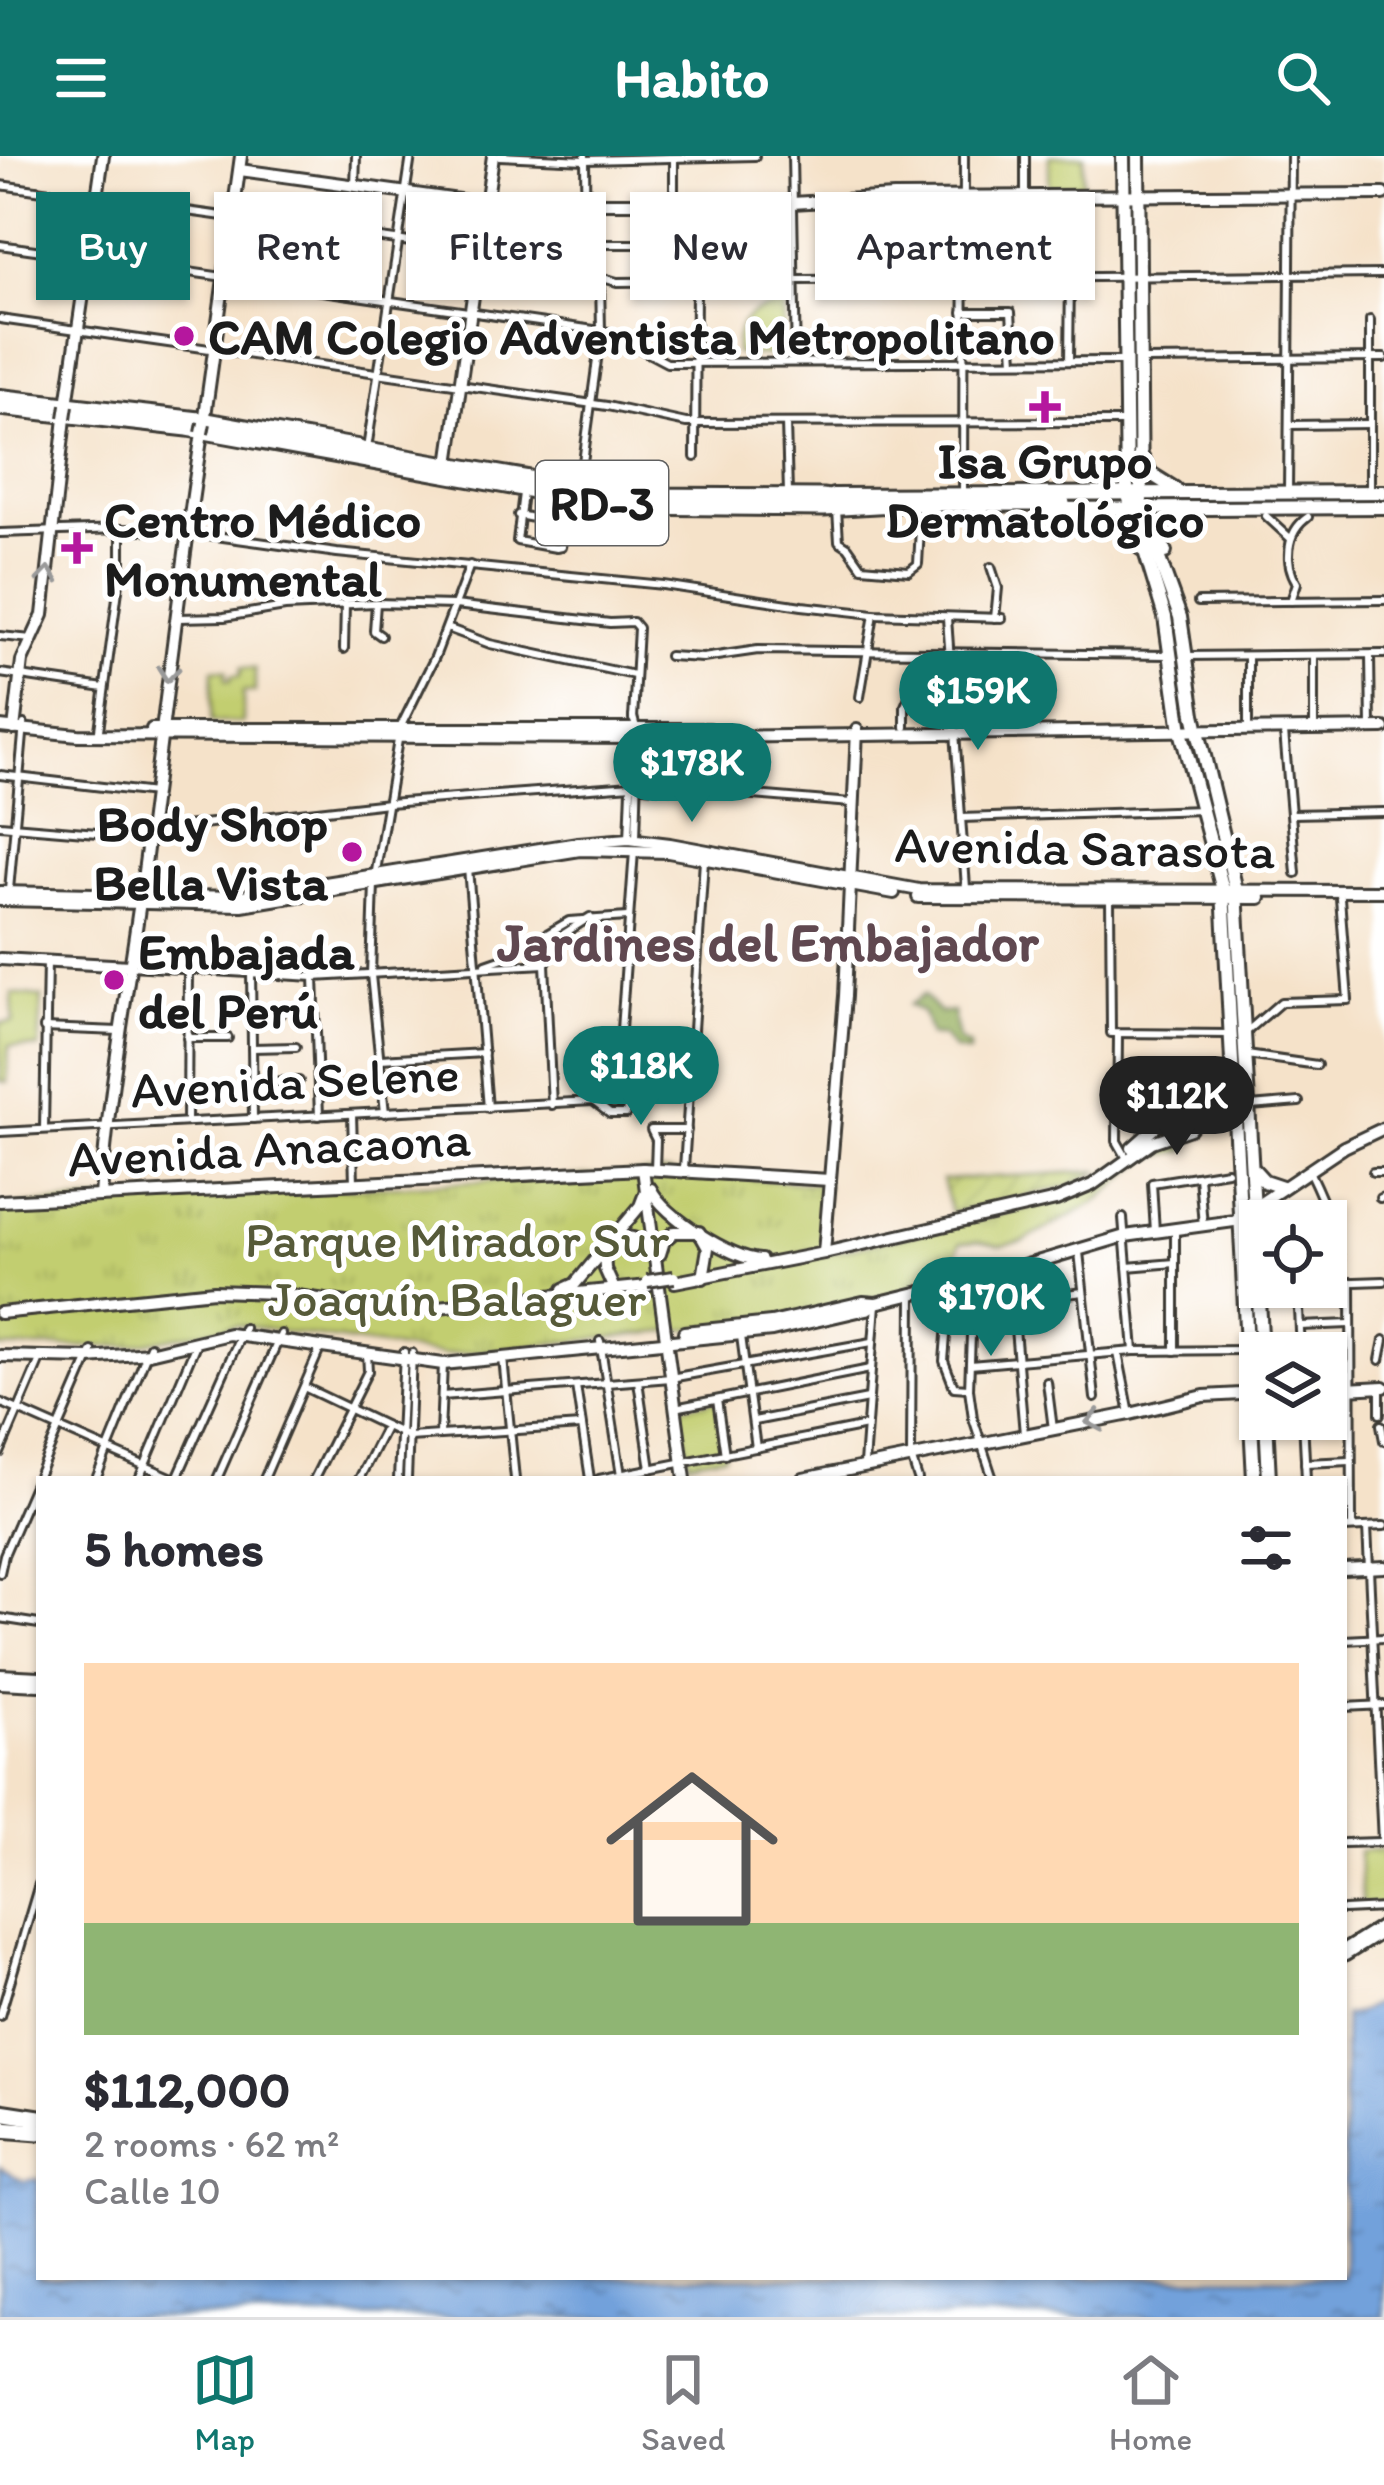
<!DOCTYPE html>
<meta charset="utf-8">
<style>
:root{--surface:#fff;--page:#f7f7f7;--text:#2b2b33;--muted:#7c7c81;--line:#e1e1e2;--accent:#0f766e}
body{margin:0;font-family:Itim,sans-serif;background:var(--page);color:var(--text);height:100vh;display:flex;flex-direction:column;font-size:45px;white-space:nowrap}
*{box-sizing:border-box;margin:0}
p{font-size:39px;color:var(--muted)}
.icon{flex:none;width:66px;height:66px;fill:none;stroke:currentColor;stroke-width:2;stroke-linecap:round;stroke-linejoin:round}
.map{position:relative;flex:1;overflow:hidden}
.drawer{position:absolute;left:36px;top:1320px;width:1311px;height:804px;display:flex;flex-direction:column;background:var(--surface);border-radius:0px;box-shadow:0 3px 9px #0004}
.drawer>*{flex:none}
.top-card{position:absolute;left:36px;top:36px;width:1314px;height:108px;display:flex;gap:24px}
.buttons{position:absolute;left:1239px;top:1044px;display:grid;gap:24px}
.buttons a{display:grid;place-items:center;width:108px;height:108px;border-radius:0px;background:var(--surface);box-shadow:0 3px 9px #0004;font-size:60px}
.price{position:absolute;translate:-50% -102px;padding:0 27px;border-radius:42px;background:var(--accent);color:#fff;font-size:39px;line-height:78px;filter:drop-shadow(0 3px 6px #0008)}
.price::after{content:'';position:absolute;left:50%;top:72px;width:36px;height:27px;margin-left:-18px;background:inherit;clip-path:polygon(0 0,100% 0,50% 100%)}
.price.current{background:#222;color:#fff}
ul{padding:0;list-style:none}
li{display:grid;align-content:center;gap:24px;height:636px;padding:0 48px}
li span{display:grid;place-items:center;height:372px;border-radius:0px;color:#555}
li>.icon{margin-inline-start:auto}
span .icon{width:216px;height:216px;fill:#fffc;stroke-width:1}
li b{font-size:51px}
h2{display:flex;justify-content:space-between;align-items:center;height:144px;padding:0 48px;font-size:51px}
.pill{padding:0 42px;border-radius:0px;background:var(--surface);box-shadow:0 3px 9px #0004;font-size:42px;line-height:108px}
.pill.current{background:var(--accent);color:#fff}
header{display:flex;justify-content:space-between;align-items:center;height:156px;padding:0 48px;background:var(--accent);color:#fff;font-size:54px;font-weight:700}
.tabs{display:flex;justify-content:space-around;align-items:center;height:168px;border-top:3px solid var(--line);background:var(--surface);font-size:33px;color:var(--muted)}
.tabs a{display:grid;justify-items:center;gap:6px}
.tabs .current{color:var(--accent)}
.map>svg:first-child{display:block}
</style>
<header><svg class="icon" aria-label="menu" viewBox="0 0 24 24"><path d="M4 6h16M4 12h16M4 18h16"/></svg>Habito<svg class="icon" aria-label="search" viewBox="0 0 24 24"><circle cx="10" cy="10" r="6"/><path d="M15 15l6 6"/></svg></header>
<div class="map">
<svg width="1384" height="2161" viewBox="0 0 1384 2161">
<defs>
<pattern id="forest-crowns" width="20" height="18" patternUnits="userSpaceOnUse" patternTransform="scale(3)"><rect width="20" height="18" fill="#99b162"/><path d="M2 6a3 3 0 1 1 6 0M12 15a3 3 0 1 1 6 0" fill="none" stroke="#7c8f50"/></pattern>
<pattern id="park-tufts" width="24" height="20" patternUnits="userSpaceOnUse" patternTransform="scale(3)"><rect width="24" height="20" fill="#c2ce6f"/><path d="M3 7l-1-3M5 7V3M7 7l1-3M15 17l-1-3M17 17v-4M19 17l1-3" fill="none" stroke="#a6b060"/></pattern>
<pattern id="garden-furrows" width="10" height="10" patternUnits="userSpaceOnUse" patternTransform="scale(3)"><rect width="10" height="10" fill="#c2ce6f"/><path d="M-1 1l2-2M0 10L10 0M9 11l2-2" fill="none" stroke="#a6b060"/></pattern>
<pattern id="water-ripples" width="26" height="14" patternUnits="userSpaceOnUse" patternTransform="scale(3)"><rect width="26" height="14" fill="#72a1db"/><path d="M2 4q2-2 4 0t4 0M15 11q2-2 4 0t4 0" fill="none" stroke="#5d82b1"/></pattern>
</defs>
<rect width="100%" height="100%" fill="#fff"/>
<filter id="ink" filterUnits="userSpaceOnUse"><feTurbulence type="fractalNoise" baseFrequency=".00833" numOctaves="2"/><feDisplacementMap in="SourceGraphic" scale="24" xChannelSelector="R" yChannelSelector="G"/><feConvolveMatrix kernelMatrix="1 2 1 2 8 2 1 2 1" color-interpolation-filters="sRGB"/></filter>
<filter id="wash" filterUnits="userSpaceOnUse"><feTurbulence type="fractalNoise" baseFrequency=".004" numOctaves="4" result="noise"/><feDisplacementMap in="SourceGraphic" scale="48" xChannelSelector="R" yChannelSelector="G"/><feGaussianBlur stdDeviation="2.7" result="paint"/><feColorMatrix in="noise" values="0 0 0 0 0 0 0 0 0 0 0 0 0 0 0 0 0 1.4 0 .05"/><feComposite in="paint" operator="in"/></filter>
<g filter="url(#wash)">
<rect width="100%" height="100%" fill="#f5e2c9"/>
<g fill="#c2ce6f" stroke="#6f7546" stroke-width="3">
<path d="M1049 0H1084L1083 33 1049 32Z"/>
<path d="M784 149 783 200 736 198C734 163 752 153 784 149Z"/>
<path d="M241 512 255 513V536H243V567L211 566 213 513 226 514V524L230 525 231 520H240Z"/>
<path d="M12 838 42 841 39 892 9 890 7 926 0 925V867L13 866Z"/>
</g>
<path fill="url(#forest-crowns)" stroke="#5a663f" stroke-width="3" d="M923 839 940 857 953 856 958 884 969 890V897L954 894 942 880H930L923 857 909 849Z"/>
<g fill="url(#park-tufts)" stroke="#6f7546" stroke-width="3">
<path d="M1172 984 1188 994 1148 1002 1096 1046 1024 1085 1000 1090 977 1085 960 1087 948 1128 767 1165 444 1199 236 1169 130 1190 0 1192V1050L667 1016 826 1029 822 1099 1060 1045 1144 994Z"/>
<path d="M717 1244 725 1299 689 1306 680 1251Z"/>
<path d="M1384 1694V1749L1362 1750 1359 1696Z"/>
</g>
<path fill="url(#garden-furrows)" stroke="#6f7546" stroke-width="3" d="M1100 1015 1069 1030 951 1057 942 1024Z"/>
<path fill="url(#water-ripples)" stroke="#475e7c" stroke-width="3" d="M1384 1843V2161H0V2011L23 2025 39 2023V2121H1344V1859L1358 1857Z"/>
</g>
<g filter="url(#ink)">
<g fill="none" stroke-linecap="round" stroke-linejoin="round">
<g stroke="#3d3a36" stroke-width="12">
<g id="street">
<path d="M499 0 585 4 755 0"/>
<path d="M585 0 586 116"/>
<path d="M792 0 796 206"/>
<path d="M1025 0V40"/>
<path d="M674 4V126"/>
<path d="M0 29 539 104 617 126 1384 118"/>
<path d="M355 30 356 0"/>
<path d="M1033 40 1034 72"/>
<path d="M894 41V80L902 124"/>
<path d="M913 42 914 70 930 74 932 40"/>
<path d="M586 88H672"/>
<path d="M0 89 608 176 667 207 1123 205"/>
<path d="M709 90 711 126"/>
<path d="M871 124 876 98"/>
<path d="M963 156H1011L1014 205"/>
<path d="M0 163 607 250 686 267 1125 266"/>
<path d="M1370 164V334"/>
<path d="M1143 204 1384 202"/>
<path d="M1069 205 1070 120"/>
<path d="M786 267 788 337"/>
<path d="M1290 269 1370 268"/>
<path d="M367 293 411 0"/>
<path d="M695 301 696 126"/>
<path d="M580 328 601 175 600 123"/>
<path d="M1288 336 1291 0"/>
<path d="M523 337 517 385 556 392 561 391 563 381 554 339"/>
<path d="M963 338 964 0"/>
<path d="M837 354 839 385 848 391 862 411 909 415 918 408 921 354"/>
<path d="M518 359 559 367"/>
<path d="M1266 360 1290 382"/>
<path d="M0 377 121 373 187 376 337 397 663 429 802 450 874 458 1002 462"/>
<path d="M991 411 998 432 995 462"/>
<path d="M1291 445 1297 427C1284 407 1286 376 1308 361"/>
<path d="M1198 446 1384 444"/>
<path d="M376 447 374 475 381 480"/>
<path d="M178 462 224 461 285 451 376 447 455 449 610 467 633 466 638 472 633 563"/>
<path d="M947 462 966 732"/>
<path d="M447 472 490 488 634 519"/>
<path d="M0 480 32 483"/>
<path d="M344 493 345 448"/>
<path d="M1314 499V573"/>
<path d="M1370 499 1371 572"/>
<path d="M669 500 703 502 758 494 1168 499"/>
<path d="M1186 500 1384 498"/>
<path d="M0 517 104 532"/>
<path d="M860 541 874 458"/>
<path d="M633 561 639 582 636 682"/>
<path d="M905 571V550L911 536"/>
<path d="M1248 573V500"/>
<path d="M99 574 121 412V373"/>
<path d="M1284 576 1296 717"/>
<path d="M0 619 154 637"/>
<path d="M1292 658 1384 656"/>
<path d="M961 662 1202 654"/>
<path d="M0 669 146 681"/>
<path d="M149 674 388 647 632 629 851 647"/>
<path d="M629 683 633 583"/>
<path d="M468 712 488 952"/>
<path d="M9 734 24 568"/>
<path d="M1110 743 1111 877 1231 878"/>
<path d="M486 808 509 800 569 765 627 761"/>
<path d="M130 810 314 821 545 808"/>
<path d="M251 817 253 963"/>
<path d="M314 821 319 960"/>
<path d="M252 858H281"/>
<path d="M44 872 119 875"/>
<path d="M1244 878 1281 846 1348 844 1340 742"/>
<path d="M1118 879 1117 985 1125 999"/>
<path d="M187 882H228"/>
<path d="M620 883 692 887"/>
<path d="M252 892 296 891"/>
<path d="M1247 899 1317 909"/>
<path d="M380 903 484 897"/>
<path d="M252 926 299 925"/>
<path d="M593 945 610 958H626L628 943 618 917"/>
<path d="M552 949 545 808 562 779 590 761"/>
<path d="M1250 950 1299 946"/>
<path d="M385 957 371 819 374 727 400 572 435 501 470 409"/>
<path d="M352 958 354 1026"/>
<path d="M187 966 188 814"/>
<path d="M44 973 47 805"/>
<path d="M0 976 593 945 610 931 618 915 634 695"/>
<path d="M655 1013 656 984 651 974H687"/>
<path d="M684 1013 704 704"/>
<path d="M1309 1015C1327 1052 1340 1086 1343 1127"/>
<path d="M1373 1016H1384"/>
<path d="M1199 1020 1203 1070"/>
<path d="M1380 1042 1384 1041"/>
<path d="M1123 1062 1134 1195"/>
<path d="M1175 1075V1195"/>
<path d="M1155 1076 1152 1027 1227 1015"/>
<path d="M1079 1096 1095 1242"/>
<path d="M1127 1111 1175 1107"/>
<path d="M1010 1114 1024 1278"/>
<path d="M973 1124 969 1233 973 1262 993 1323"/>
<path d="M1351 1126 1352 1371"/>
<path d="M1326 1127 1384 1125"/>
<path d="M1298 1131 1301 1197"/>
<path d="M912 1139 911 1301 918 1323"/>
<path d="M1013 1145 1083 1136"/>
<path d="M947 1167 944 1205 954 1231 968 1232"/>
<path d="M1300 1170 1350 1168"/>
<path d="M741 1180 756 1292"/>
<path d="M600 1185 621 1319"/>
<path d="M1118 1197 1130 1258"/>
<path d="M503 1202 515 1323"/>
<path d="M1380 1204 1384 1184"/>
<path d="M970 1209 1134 1195 1247 1194"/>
<path d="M676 1221 872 1186"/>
<path d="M638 1225 651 1313"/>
<path d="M1047 1226 1053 1273"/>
<path d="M576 1230 590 1323"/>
<path d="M304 1231 409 1281 581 1270"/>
<path d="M442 1240 671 1222"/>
<path d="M717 1244 725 1299"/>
<path d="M0 1246 175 1323"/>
<path d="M675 1252 870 1213"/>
<path d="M1380 1258V1231"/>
<path d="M1303 1263 1306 1323"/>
<path d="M754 1265 868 1243"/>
<path d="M1381 1269 1384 1285"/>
<path d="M1304 1273 1351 1271"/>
<path d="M440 1278 443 1208"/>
<path d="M0 1297 41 1201"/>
<path d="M1305 1307 1350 1305"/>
<path d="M864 1308 876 1148"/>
<path d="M177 1322 244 1172"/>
<path d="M96 1323 150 1190"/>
<path d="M139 1323 196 1188"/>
<path d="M217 1323 281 1178"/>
<path d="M264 1323 320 1193"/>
<path d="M314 1323 368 1215 367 1196"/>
<path d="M359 1323 386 1270"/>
<path d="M398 1323 404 1196"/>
<path d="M407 1323 412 1197"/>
<path d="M599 1323 866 1270"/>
<path d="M1367 1371 1382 1686"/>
<path d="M1344 1372 1384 1370"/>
<path d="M0 1417 4 1399 92 1195"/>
<path d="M0 1462 39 1468"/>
<path d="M1344 1484 1384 1482"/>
<path d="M1344 1551 1384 1549"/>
<path d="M1344 1687 1380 1686"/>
<path d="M1344 1754 1384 1752"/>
<path d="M0 1860 39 1728"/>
</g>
</g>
<g stroke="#3d3a36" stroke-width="16">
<g id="secondary">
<path d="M240 14 517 52 567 47H792L894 41 1384 38"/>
<path d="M67 249 103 0"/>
<path d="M204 267 241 0"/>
<path d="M449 308 493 0"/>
<path d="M0 571 78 579 639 582 1384 572"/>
<path d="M14 573 22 505 43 459 65 262"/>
<path d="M152 573H709"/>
<path d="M0 736 236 741 578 687 629 683 670 688 919 734 1384 735"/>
<path d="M918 741 1260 742"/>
<path d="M0 744 242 749 580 694 668 696 894 737"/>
<path d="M0 803 130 810"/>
<path d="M1132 992 1184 946 1234 931"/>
<path d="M643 1013 685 1323"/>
<path d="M651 1033C662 1059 733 1104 761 1104"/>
<path d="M101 1040C108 936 128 834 142 731 162 580 179 428 202 277"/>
<path d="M0 1045 643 1013 830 1024"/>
<path d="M613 1086C629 1076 643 1083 652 1098"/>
<path d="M604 1094 605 1113 614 1133"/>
<path d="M824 1097 845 840 857 574"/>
<path d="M660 1098 664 1085 674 1076H699L708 1092 703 1122"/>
<path d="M675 1126 824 1097 1056 1044 1092 1029 1152 986 1190 973 1214 944 1235 941"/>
<path d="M564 1133 575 1128 640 1050 645 1037"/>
<path d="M0 1157 214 1135 276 1137 375 1151 428 1152 648 1130"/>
<path d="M684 1176 771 1167 863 1146 876 1147"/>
<path d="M0 1200 89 1202 149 1197 229 1178 443 1208 772 1175 867 1153 876 1147 1010 1114 1125 1080 1234 1065 1344 991 1384 972"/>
<path d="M1326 1234 1384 1231"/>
<path d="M803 1323 1130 1258 1204 1240 1260 1237"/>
<path d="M1344 1413 1384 1411"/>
<path d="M0 1519 39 1521"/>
<path d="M0 1527 39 1529"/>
</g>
</g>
<g stroke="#3d3a36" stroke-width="18">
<g id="primary">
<path d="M1123 0 1127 336 1165 461 1181 575 1223 734 1254 1323"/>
<path d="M1138 0 1141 353 1180 461 1194 558 1236 734 1262 1197"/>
<path d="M0 240 204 263 357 290 363 294"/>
<path d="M1140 298 1151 318 1175 333"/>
<path d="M833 339 1384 336"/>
<path d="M1049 353 1384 351"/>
<path d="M1089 357 1116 368 1140 392"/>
<path d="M1165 396 1160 383 1161 369 1180 356"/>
<path d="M1254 1014 1264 1025 1282 1031"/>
<path d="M1266 1263 1269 1323"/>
</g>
</g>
<g stroke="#3d3a36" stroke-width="21">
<g id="highway">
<path d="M0 251 188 272 623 350 824 352 911 347H1062"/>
<path d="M361 294 629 340 822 341 843 344"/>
<path d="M1344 1797 1384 1772"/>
<path d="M0 1956 39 1962"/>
<path d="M0 1973 39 1976"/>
</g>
</g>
<use href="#street" stroke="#fff" stroke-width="6"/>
<use href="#secondary" stroke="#fff" stroke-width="10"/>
<use href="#primary" stroke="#fff" stroke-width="12"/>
<use href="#highway" stroke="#fff" stroke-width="15"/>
<g stroke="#3d3a36" stroke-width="16" stroke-linecap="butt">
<g id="secondary-bridge">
<path d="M65 262 67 249"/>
<path d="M202 277 204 267"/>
<path d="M647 1125 674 1121"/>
</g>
</g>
<use href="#secondary-bridge" stroke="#fff" stroke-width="10"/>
</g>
<defs><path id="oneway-chevron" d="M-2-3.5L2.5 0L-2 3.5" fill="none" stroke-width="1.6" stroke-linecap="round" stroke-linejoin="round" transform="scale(3)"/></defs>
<g stroke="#999">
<use href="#oneway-chevron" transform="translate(48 419) rotate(-84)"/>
<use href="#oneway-chevron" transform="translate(168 518) rotate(96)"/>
<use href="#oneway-chevron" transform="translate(1094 1265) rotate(169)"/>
</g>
</g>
<g fill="#b5179e" stroke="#fff" stroke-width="4.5">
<circle cx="184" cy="180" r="12"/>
<path d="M1039 233h12v12h12v12h-12v12h-12v-12h-12v-12h12z"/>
<path d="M71 374h12v12h12v12h-12v12h-12v-12h-12v-12h12z"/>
<circle cx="352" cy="696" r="12"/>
<circle cx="114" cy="824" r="12"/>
</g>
<g text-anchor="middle" stroke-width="10" stroke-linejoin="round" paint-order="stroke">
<rect fill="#fff" stroke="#606060" stroke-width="3" x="536" y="305" width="132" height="84" rx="9"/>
<g font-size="48" font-weight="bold" fill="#1c1c1c">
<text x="602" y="364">RD-3</text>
</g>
<g font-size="51" font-weight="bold" fill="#1c1c1c" stroke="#fff" text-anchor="start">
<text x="208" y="198">CAM Colegio Adventista Metropolitano</text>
<text x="1045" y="322" text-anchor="middle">Isa Grupo<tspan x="1045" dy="59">Dermatológico</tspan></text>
<text x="104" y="381">Centro Médico<tspan x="104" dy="59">Monumental</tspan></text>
<text x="328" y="685" text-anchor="end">Body Shop<tspan x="328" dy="59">Bella Vista</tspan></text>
<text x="138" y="813">Embajada<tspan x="138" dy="59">del Perú</tspan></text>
</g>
<g font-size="51" fill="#1c1c1c" stroke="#fff">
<text transform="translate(1085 691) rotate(1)" y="18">Avenida Sarasota</text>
<text transform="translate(295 925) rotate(-3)" y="18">Avenida Selene</text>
<text transform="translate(269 992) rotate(-3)" y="18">Avenida Anacaona</text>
</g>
<g font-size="51" fill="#565a39" stroke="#fff">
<text x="457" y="1101">Parque Mirador Sur<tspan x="457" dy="59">Joaquín Balaguer</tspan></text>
</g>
<g font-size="54" font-weight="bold" fill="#604850" stroke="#fff">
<text x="768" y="805">Jardines del Embajador</text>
</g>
</g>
</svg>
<div class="buttons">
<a><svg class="icon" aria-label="locate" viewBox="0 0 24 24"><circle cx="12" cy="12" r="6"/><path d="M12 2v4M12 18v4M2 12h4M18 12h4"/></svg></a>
<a><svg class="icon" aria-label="layers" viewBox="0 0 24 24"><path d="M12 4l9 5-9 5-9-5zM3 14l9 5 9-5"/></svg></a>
</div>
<b class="price" style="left:978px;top:597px">$159K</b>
<b class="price" style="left:692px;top:669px">$178K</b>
<b class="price" style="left:641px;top:972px">$118K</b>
<b class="price current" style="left:1177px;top:1002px">$112K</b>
<b class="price" style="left:991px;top:1203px">$170K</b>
<div class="top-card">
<a class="pill current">Buy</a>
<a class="pill">Rent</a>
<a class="pill">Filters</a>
<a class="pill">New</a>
<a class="pill">Apartment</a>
</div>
<section class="drawer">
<h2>5 homes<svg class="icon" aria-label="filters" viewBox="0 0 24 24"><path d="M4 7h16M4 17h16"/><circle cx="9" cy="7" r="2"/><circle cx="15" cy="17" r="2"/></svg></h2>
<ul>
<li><span style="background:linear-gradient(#ffd9b3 70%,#8fb573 0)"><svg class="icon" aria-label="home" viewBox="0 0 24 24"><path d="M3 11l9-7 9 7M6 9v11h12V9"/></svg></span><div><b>$112,000</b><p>2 rooms · 62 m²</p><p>Calle 10</p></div></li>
</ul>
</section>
</div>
<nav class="tabs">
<a class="current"><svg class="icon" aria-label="map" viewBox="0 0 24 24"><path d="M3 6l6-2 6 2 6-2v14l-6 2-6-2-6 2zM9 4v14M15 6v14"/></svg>Map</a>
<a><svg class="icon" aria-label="saved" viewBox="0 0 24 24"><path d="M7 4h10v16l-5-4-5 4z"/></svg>Saved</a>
<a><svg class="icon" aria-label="home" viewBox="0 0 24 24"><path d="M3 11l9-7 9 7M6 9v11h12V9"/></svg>Home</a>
</nav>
